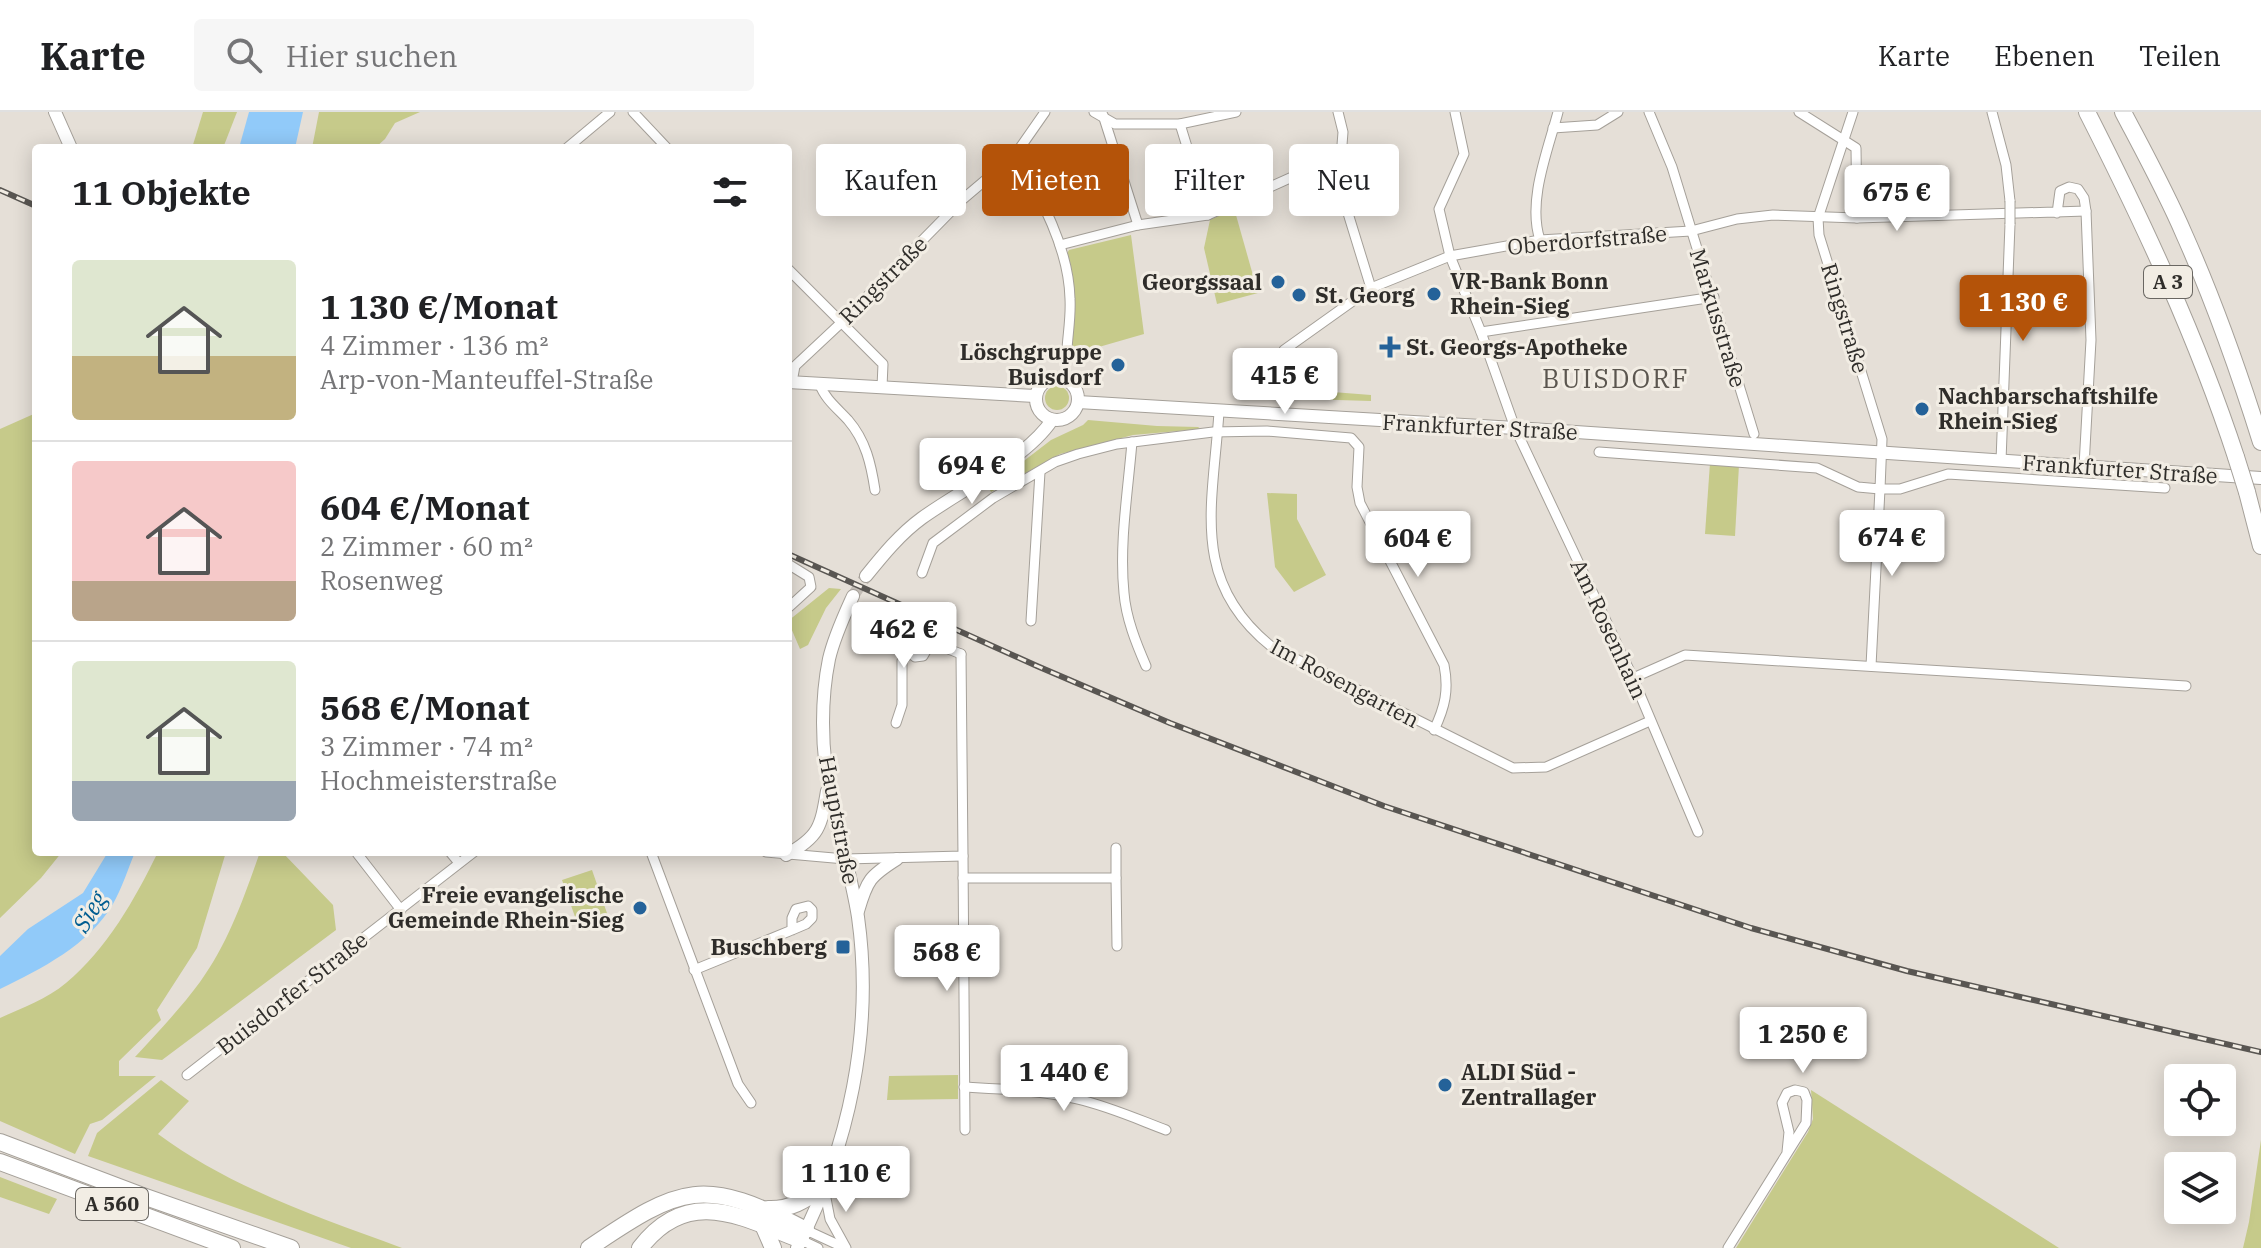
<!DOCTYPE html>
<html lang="de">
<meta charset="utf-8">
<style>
:root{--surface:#fff;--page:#f6f6f6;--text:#202124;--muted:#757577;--line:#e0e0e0;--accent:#b45309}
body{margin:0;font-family:"IBM Plex Serif",serif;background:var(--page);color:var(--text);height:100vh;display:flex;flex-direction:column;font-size:30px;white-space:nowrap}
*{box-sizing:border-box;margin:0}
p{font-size:26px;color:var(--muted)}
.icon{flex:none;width:44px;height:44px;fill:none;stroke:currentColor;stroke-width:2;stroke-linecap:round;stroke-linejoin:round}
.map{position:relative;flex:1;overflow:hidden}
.drawer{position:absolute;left:32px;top:32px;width:760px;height:712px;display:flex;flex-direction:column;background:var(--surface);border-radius:8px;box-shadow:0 4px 20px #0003}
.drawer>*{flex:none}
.guide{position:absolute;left:816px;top:32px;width:760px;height:72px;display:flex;gap:16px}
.buttons{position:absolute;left:2164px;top:952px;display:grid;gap:16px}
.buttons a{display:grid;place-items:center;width:72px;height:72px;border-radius:8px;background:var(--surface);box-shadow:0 4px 20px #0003;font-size:40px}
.price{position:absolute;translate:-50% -68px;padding:0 18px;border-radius:8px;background:#fff;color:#222;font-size:26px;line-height:52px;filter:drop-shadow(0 2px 4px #0008)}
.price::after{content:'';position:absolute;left:50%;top:48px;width:24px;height:18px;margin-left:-12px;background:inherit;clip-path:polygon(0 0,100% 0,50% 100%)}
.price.selected{background:var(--accent);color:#fff}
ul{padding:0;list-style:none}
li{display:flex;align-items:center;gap:24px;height:200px;padding:0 40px}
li+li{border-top:2px solid var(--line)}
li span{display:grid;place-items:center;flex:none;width:224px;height:160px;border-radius:8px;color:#555}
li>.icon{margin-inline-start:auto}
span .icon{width:96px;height:96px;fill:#fffc;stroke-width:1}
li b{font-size:34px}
h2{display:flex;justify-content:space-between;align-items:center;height:96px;padding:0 40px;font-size:34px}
.chip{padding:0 28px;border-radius:8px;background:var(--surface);box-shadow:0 4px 20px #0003;font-size:28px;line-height:72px}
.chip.selected{background:var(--accent);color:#fff}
header{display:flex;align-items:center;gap:48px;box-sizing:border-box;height:112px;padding:0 40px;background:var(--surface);border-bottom:2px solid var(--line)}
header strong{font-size:38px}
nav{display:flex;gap:44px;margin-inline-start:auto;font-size:28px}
.search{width:560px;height:72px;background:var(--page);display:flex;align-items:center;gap:20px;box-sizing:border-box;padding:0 28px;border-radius:8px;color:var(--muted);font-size:30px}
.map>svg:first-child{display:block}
</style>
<header>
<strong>Karte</strong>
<div class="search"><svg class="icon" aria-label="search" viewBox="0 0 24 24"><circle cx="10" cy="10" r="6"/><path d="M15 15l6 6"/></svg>Hier suchen</div>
<nav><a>Karte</a><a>Ebenen</a><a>Teilen</a></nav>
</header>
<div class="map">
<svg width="2261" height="1136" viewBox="0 0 2261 1136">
<rect width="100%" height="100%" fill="#e5dfd7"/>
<g fill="#c6ca8a">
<path d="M203 0H237L223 36H192Z"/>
<path d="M319 0H420L395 11 385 27 375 36H312Z"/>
<path d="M1234 96 1258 181 1217 192 1204 136 1210 108Z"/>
<path d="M1131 123 1144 222 1071 243 1074 184 1066 143 1069 138Z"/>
<circle cx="1057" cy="286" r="12"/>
<path d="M1307 278 1371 283V289L1266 286 1265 281Z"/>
<path d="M36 301V740H62L41 766 0 806V317Z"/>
<path d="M1088 308 1157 314 1198 315 1201 317 1133 323 1060 342 991 380 989 376 1051 328 1083 313Z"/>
<path d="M1710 351 1739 353 1735 424 1705 422Z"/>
<path d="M1267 381 1297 382V407L1326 463 1294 480 1275 455Z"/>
<path d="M829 476 841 477 826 496 808 533 800 537 788 509Z"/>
<path d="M158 740H226L197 836 157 898 161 908 119 949V964H156L102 1008 90 1012 75 1042 0 1009V906C22 896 47 887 66 871 107 837 135 787 158 740Z"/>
<path d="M260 740H282L333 793 336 818 162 948 135 945C157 921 181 896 200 870 229 830 244 785 260 740Z"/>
<path d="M592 758 608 804 579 816 562 768Z"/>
<path d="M958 963V987L887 988 889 964Z"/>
<path d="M161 968 189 989 158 1022C231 1076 318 1105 402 1136H351L88 1044 97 1021Z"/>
<path d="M1811 978 2059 1136H1736L1808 1020 1813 1007Z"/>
<path d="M2261 1028V1136H2243L2249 1110Z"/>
<path d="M0 1065 57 1087 49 1102 0 1085Z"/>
</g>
<g fill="#91caf9">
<path d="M249 0H303L295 36H239Z"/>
<path d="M108 740H135C128 757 122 776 113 792 89 833 41 857 0 877V844L28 817 83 781Z"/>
</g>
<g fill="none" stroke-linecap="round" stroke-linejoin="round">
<path stroke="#c1bbb4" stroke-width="12" stroke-dasharray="12 6" stroke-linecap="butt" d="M853 484 866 464"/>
<g stroke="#a5a099" stroke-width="11">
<g id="street">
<path d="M633 0 667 36"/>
<path d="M1094 0 1115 12H1180L1236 0"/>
<path d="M1338 0 1343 20 1339 72 1371 176"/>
<path d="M1455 0 1464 42 1439 97 1450 144 1481 220 1515 316 1633 566 1698 720"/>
<path d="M1649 0 1672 55 1754 322"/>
<path d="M1799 0 1856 36 1857 106"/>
<path d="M1992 0 2006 53 2010 89"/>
<path d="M1103 3 1138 113"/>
<path d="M1180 12 1208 103"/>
<path d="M1553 16 1597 13 1618 0"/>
<path d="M567 36 610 0"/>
<path d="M1015 43C1041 85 1069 137 1070 187 1071 204 1068 221 1067 237"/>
<path d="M1540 128C1527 89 1548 38 1558 0"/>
<path d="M1060 133 1138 113 1208 103 1341 43"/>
<path d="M788 157 883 252 882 275"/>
<path d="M1481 220 1714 185"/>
<path d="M1284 238 1371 176 1450 144 1540 128 1691 119 1737 107 1773 103 1857 106 2086 99 2084 86 2078 77 2069 75 2060 79 2057 101"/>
<path d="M792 270 795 254 842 210 963 87 1015 43 1045 0"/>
<path d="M820 273C825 287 838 297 848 308 866 329 871 352 875 378"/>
<path d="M1219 300C1213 393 1189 469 1272 535L1513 656 1546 655 1650 609"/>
<path d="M1132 330C1128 379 1119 432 1124 481 1126 506 1136 531 1146 554"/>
<path d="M1599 340 1817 356 1858 375 1880 377 1882 327 1819 123 1818 106 1853 0"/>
<path d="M2001 349 2010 112"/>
<path d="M2084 354 2091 228 2086 99"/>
<path d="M788 452 809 465 811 475 788 496"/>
<path d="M922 461 933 431 993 386 1055 350 1078 342 1117 332 1213 320 1267 319 1351 326 1359 335 1357 375 1360 391 1444 553C1449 578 1445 595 1434 618"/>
<path d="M1031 509 1040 360"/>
<path d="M927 530V537L923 544 915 545 909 540V530L918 525 961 542"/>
<path d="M1871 554 1880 377H1900L1948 362 2165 376"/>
<path d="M1633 566 1685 543 2186 574"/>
<path d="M896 611 902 593V549L909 540"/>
<path d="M1116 736V766"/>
<path d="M356 740 401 798"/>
<path d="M450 740 459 751"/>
<path d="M651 740 738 972 751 991"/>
<path d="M766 740 845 747 963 744 961 542"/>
<path d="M963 744 965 1018"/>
<path d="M963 766H1116L1117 834"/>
<path d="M694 858 792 818 806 812 812 806V798L808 794 796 797 792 806V818"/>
<path d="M187 963 474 740"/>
<path d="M964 975C1002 977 1040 978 1077 987 1108 994 1137 1007 1166 1018"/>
<path d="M824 1076 830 1107 846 1136"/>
<path d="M806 1118 845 1136"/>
<path d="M801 1128 818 1136"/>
<path d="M1728 1136 1806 1011 1807 988 1804 980 1795 978 1787 981 1782 991 1789 1020 1787 1040"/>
</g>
</g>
<g stroke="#a5a099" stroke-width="14">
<g id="secondary">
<path d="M55 0 71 36"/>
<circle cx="1057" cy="287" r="21"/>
<path d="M788 270 1035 284"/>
<path d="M1078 290 1515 316 2261 366"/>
<path d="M866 464C883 443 900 422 922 406 961 378 1027 346 1052 308"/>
<path d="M786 743C819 725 821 715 827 679"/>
<path d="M858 799C867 768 870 764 897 747"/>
<path d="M797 1136C849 1035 874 919 858 805 851 761 837 718 829 674 821 635 821 586 829 547 834 525 844 504 853 484"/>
</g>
</g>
<g stroke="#a5a099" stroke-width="18">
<g id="highway">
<path d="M2087 0C2144 112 2197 226 2236 345"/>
<path d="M2123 0C2144 40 2166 80 2184 122 2214 189 2239 260 2261 330"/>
<path d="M2247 380 2261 434"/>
<path d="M0 1030 140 1083 291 1136"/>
<path d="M0 1050 232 1136"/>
<path d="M768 1097C791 1098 805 1088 824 1075"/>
<path d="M763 1113 773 1136"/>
<path d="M589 1136C682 1073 703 1064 806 1118"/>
<path d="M640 1136C688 1073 741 1105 801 1128"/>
</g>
</g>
<use href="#street" stroke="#fff" stroke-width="9"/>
<use href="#secondary" stroke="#fff" stroke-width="12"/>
<use href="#highway" stroke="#fff" stroke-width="16"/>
<g stroke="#595652" stroke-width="6">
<g id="rail">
<path d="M0 78 36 94"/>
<path d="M788 442 1037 554 1170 611 1384 694 1751 816 1907 859 2261 940"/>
</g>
</g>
<use href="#rail" stroke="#f2ede4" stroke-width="3" stroke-dasharray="9" stroke-linecap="butt"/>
<g stroke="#a5a099" stroke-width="11" stroke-linecap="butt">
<path id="street-bridge" d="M2010 112V89"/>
</g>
<g stroke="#a5a099" stroke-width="18" stroke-linecap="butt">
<path id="highway-bridge" d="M2236 345 2247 380"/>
</g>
<use href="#street-bridge" stroke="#fff" stroke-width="9"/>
<use href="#highway-bridge" stroke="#fff" stroke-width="16"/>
</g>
<g fill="#246299" stroke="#f2ede4" stroke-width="3">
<circle cx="1278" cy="170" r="8"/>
<circle cx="1434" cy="182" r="8"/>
<circle cx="1299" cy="183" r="8"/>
<path d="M1386 223h8v8h8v8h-8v8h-8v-8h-8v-8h8z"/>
<circle cx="1118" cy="253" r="8"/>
<circle cx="1922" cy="297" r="8"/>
<circle cx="640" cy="796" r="8"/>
<rect x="835" y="827" width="16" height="16" rx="4"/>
<circle cx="1445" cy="973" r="8"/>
</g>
<g text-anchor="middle" stroke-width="6" stroke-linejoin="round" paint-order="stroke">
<g fill="#f2ede4" stroke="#6a6762" stroke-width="2">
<rect x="2144" y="154" width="48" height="32" rx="6"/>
<rect x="76" y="1076" width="72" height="32" rx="6"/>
</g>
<g font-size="20" font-weight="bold" fill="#2f2d2a">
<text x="2168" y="177">A 3</text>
<text x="112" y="1099">A 560</text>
</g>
<g font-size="22" fill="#2f2d2a" stroke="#f2ede4">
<text transform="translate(1587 128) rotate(-5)" y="8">Oberdorfstraße</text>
<text transform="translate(883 168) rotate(-45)" y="8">Ringstraße</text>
<text transform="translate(1718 206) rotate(73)" y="8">Markusstraße</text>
<text transform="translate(1845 206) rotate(73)" y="8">Ringstraße</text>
<text transform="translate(1480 315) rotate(3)" y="8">Frankfurter Straße</text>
<text transform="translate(2120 357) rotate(4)" y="8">Frankfurter Straße</text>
<text transform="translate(1609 517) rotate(65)" y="8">Am Rosenhain</text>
<text transform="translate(1345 571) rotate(28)" y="8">Im Rosengarten</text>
<text transform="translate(839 708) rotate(79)" y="8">Hauptstraße</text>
<text transform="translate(292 881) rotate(-38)" y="8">Buisdorfer Straße</text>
</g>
<g font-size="22" font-weight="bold" fill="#2f2d2a" stroke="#f2ede4" text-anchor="start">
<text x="1450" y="177">VR-Bank Bonn<tspan x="1450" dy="25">Rhein-Sieg</tspan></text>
<text x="1262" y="178" text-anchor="end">Georgssaal</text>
<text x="1315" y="191">St. Georg</text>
<text x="1406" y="243">St. Georgs-Apotheke</text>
<text x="1102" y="248" text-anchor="end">Löschgruppe<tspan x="1102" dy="25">Buisdorf</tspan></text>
<text x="1938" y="292">Nachbarschaftshilfe<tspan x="1938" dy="25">Rhein-Sieg</tspan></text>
<text x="624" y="791" text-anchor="end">Freie evangelische<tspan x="624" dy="25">Gemeinde Rhein-Sieg</tspan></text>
<text x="827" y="843" text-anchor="end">Buschberg</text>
<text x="1461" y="968">ALDI Süd -<tspan x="1461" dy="25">Zentrallager</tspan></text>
</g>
<g font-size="24" font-style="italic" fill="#005d91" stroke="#f2ede4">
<text transform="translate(90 800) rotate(-59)" y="8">Sieg</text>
</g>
<g font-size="26" letter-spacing="2" fill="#5b564f" stroke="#f2ede4">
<text x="1616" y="276">BUISDORF</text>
</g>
</g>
</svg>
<div class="buttons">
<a><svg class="icon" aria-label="locate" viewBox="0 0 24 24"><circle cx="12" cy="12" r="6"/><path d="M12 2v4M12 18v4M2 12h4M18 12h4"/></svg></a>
<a><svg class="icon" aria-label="layers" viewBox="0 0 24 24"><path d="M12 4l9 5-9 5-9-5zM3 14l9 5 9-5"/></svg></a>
</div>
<b class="price" style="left:1897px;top:121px">675 €</b>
<b class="price selected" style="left:2023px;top:231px">1 130 €</b>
<b class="price" style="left:1285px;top:304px">415 €</b>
<b class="price" style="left:972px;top:394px">694 €</b>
<b class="price" style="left:1892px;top:466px">674 €</b>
<b class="price" style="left:1418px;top:467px">604 €</b>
<b class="price" style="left:904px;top:558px">462 €</b>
<b class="price" style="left:947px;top:881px">568 €</b>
<b class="price" style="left:1803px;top:963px">1 250 €</b>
<b class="price" style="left:1064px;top:1001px">1 440 €</b>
<b class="price" style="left:846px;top:1102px">1 110 €</b>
<div class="guide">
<a class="chip">Kaufen</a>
<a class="chip selected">Mieten</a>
<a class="chip">Filter</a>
<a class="chip">Neu</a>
</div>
<section class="drawer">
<h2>11 Objekte<svg class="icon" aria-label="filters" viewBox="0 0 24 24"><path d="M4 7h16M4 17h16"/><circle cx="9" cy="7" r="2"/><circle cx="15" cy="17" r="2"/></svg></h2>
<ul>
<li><span style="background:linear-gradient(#dfe7d0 60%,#c2b280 0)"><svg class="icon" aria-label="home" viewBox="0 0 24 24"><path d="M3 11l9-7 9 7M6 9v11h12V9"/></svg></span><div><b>1 130 €/Monat</b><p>4 Zimmer · 136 m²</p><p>Arp-von-Manteuffel-Straße</p></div></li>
<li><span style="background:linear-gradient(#f6c9c9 75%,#b9a48a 0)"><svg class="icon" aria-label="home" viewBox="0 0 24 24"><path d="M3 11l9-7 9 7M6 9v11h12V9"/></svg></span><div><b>604 €/Monat</b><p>2 Zimmer · 60 m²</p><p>Rosenweg</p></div></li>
<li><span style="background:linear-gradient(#dfe7d0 75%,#9aa5b1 0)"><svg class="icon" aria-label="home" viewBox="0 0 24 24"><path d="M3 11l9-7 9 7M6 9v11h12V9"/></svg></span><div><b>568 €/Monat</b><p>3 Zimmer · 74 m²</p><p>Hochmeisterstraße</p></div></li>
</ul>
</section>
</div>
